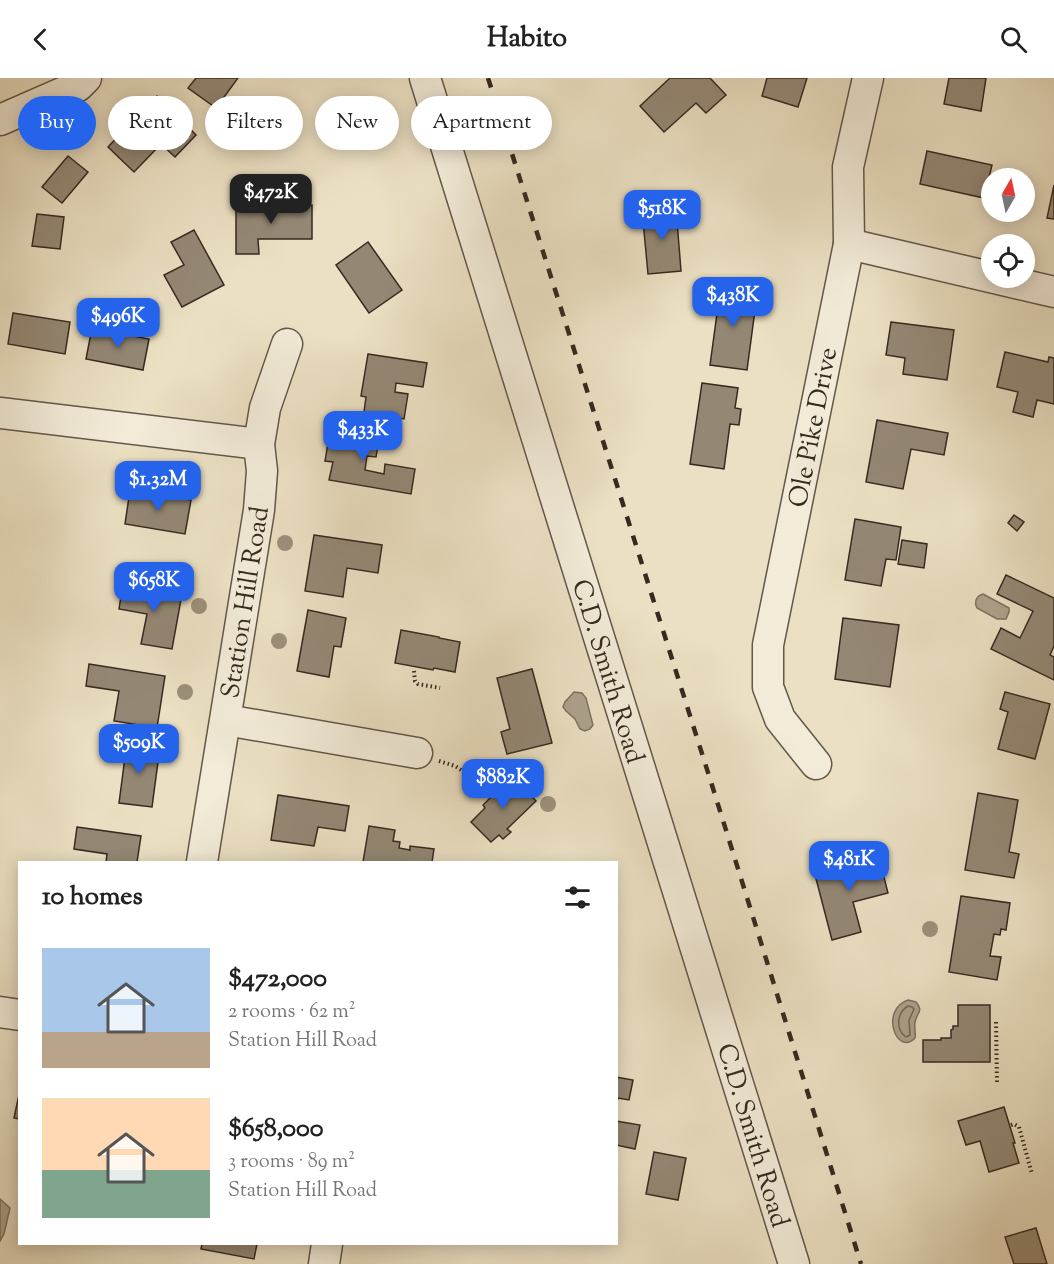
<!DOCTYPE html>
<meta charset="utf-8">
<style>
:root{--surface:#fff;--page:#f6f6f6;--text:#222;--muted:#767676;--accent:#2563eb}
body{margin:0;font-family:"Sorts Mill Goudy",serif;background:var(--page);color:var(--text);height:100vh;display:flex;flex-direction:column;font-size:22px;white-space:nowrap}
*{box-sizing:border-box;margin:0}
p{font-size:20px;color:var(--muted)}
.icon{flex:none;width:33px;height:33px;fill:none;stroke:currentColor;stroke-width:2;stroke-linecap:round;stroke-linejoin:round}
.map{position:relative;flex:1;overflow:hidden}
.drawer{position:absolute;left:18px;top:783px;width:600px;height:384px;display:flex;flex-direction:column;background:var(--surface);border-radius:0px;box-shadow:0 3px 15px #0003}
.drawer>*{flex:none}
.guide{position:absolute;left:18px;top:18px;width:600px;height:54px;display:flex;gap:12px}
.needle{width:39px;rotate:9deg}
.controls{position:absolute;left:981px;top:90px;display:grid;gap:12px}
.controls a{display:grid;place-items:center;width:54px;height:54px;border-radius:50%;background:var(--surface);box-shadow:0 3px 15px #0003;font-size:30px}
.price{position:absolute;translate:-50% -51px;padding:0 14px;border-radius:12px;background:var(--accent);color:#fff;font-size:20px;line-height:39px;filter:drop-shadow(0 2px 3px #0008)}
.price::after{content:'';position:absolute;left:50%;top:36px;width:18px;height:14px;margin-left:-9px;background:inherit;clip-path:polygon(0 0,100% 0,50% 100%)}
.price.current{background:#222;color:#fff}
ul{padding:0;list-style:none}
li{display:flex;align-items:center;gap:18px;height:150px;padding:0 24px}
li span{display:grid;place-items:center;flex:none;width:168px;height:120px;border-radius:0px;color:#555}
li>.icon{margin-inline-start:auto}
span .icon{width:72px;height:72px;fill:#fffc;stroke-width:1}
li b{font-size:26px}
h2{display:flex;justify-content:space-between;align-items:center;height:72px;padding:0 24px;font-size:26px}
.tag{padding:0 21px;border-radius:27px;background:var(--surface);box-shadow:0 3px 15px #0003;font-size:21px;line-height:54px}
.tag.current{background:var(--accent);color:#fff}
header{display:flex;justify-content:space-between;align-items:center;height:78px;padding:0 24px;background:var(--surface);font-size:27px;font-weight:700}
.map>svg:first-child{display:block}
</style>
<header><svg class="icon" aria-label="back" viewBox="0 0 24 24"><path d="M15 5l-7 7 7 7"/></svg>Habito<svg class="icon" aria-label="search" viewBox="0 0 24 24"><circle cx="10" cy="10" r="6"/><path d="M15 15l6 6"/></svg></header>
<div class="map">
<svg width="1054" height="1186" viewBox="0 0 1054 1186">
<rect width="100%" height="100%" fill="#ebe0c3"/>
<filter id="stains"><feTurbulence type="fractalNoise" baseFrequency=".00333" numOctaves="4"/><feColorMatrix values="0 0 0 0 .2 0 0 0 0 .09 0 0 0 0 .02 0 0 0 .5 -.17"/></filter>
<radialGradient id="worn" r=".72"><stop offset=".6" stop-color="#630" stop-opacity="0"/><stop offset="1" stop-color="#630" stop-opacity=".3"/></radialGradient>
<g fill="#ada28c" stroke="#7d7261" stroke-width="1.5">
<path d="M983 516 1009 530V534L1006 541H997L977 530C974 524 976 518 983 516Z"/>
<path d="M574 614 582 615 586 620 593 647 590 651 585 653 580 651 575 641 566 633 563 629 565 624Z"/>
<path d="M908 922 916 924C924 934 917 934 915 944 914 949 916 955 915 960 897 979 879 932 908 922Z"/>
<path d="M0 1121 10 1130 4 1156 0 1163Z"/>
</g>
<g fill="none" stroke-linecap="round" stroke-linejoin="round">
<path stroke="#726656" stroke-width="1.5" d="M908 928 912 929 914 931 909 942 910 957 906 959C895 951 897 935 908 928Z"/>
</g>
<g fill="#948875" stroke="#362920" stroke-width="1.5">
<path d="M196 0H238L216 30 188 10Z"/>
<path d="M670 0H710L726 17 706 35 696 25 664 54 640 28Z"/>
<path d="M767 0H807L798 29 762 18Z"/>
<path d="M949 0H986L981 33 944 26Z"/>
<path d="M157 18 196 57 175 79 161 66 134 94 108 69Z"/>
<path d="M927 73 992 87 984 120 920 106Z"/>
<path d="M68 78 88 94 62 125 42 109Z"/>
<path d="M1054 107V141L1047 140Z"/>
<path d="M236 127H312V161H258L259 176H236Z"/>
<path d="M676 130 681 193 648 196 642 132Z"/>
<path d="M37 136 64 139 60 171 32 168Z"/>
<path d="M194 152 224 207 182 229 164 197 184 187 171 164Z"/>
<path d="M368 164 402 212 369 235 336 187Z"/>
<path d="M721 206 754 211 751 232H755L747 292 710 287Z"/>
<path d="M13 235 70 244 65 276 8 266Z"/>
<path d="M891 244 954 252 947 302 903 296 905 280 886 277Z"/>
<path d="M92 250 149 261 143 292 86 281Z"/>
<path d="M1005 274 1048 284 1049 279 1054 280V326L1037 322 1033 339 1013 334 1018 314 997 309Z"/>
<path d="M368 276 427 285 423 309 396 305 395 314 408 316 404 341 364 334 366 319 361 318Z"/>
<path d="M702 305 738 310 735 330 741 331 739 347 730 346 724 391 690 386Z"/>
<path d="M877 342 948 355 944 377 911 371 903 411 866 404Z"/>
<path d="M331 347 380 356 376 379 367 378 365 392 384 396 385 386 415 391 411 416 329 402 333 384 325 383Z"/>
<path d="M130 412 191 422 185 456 125 446Z"/>
<path d="M1014 437 1024 444 1017 453 1008 445Z"/>
<path d="M855 441 901 449 896 482 886 481 881 508 845 502Z"/>
<path d="M314 457 382 467 378 495 347 490 343 519 305 513Z"/>
<path d="M902 462 927 466 924 490 898 486Z"/>
<path d="M1006 497 1054 520V568L1050 577 1054 579V602L991 571 1001 550 1020 560 1033 533 997 516Z"/>
<path d="M123 506 182 516 172 571 141 566 147 536 119 531Z"/>
<path d="M308 532 346 540 341 569 334 568 329 599 297 593Z"/>
<path d="M843 540 899 547 890 609 835 601Z"/>
<path d="M401 552 439 559V560L460 564 455 594 434 590 433 592 395 585Z"/>
<path d="M89 586 165 598 157 650 114 643 119 613 86 608Z"/>
<path d="M532 591 552 665 507 676 501 654 510 651 497 600Z"/>
<path d="M1005 614 1050 626 1035 681 998 671 1008 634 1000 631Z"/>
<path d="M127 664 160 669 152 729 119 725Z"/>
<path d="M512 698 536 723 507 751 511 754 503 761 499 757 491 764 471 744 485 730 483 727Z"/>
<path d="M978 715 1018 722 1009 774 1019 776 1014 800 965 792Z"/>
<path d="M278 717 349 728 345 753 318 749 314 768 271 762Z"/>
<path d="M369 748 395 752 393 763 400 764 399 770 410 772V768L434 771 432 784H363Z"/>
<path d="M77 749 141 758 137 784H106L107 776 74 771Z"/>
<path d="M878 776 888 815 853 824 861 854 832 862 814 793Z"/>
<path d="M961 818 1010 825 1006 852 1001 851 1000 857 994 856 990 878 1001 879 997 902 949 894Z"/>
<path d="M958 927H990V984H923V962H941V960H951V952L953 951V948H958Z"/>
<path d="M616 999 633 1002 629 1022 618 1020 616 1027Z"/>
<path d="M20 1012V1041L14 1040Z"/>
<path d="M1004 1029 1015 1065H1013L1019 1085 989 1094 980 1063 966 1067 958 1043Z"/>
<path d="M616 1043 640 1047 635 1071 616 1067Z"/>
<path d="M654 1074 686 1080 678 1122 646 1116Z"/>
<path d="M1036 1150 1047 1186H1014L1005 1159Z"/>
<path d="M202 1166H257L254 1181 201 1171Z"/>
</g>
<g fill="none" stroke-linecap="round" stroke-linejoin="round">
<g stroke="#635749" stroke-width="33">
<g id="minor">
<path d="M425 0 794 1186"/>
<path d="M0 42 78 8 86 0"/>
<path d="M849 166 1054 214"/>
<path d="M0 335 259 366"/>
<path d="M226 642 417 675"/>
<path d="M816 686 780 641 768 609V567L849 166 848 89 868 0"/>
<path d="M202 784 259 432 262 393 259 366 265 330 287 266"/>
<path d="M0 934 20 937"/>
<path d="M324 1186 327 1166"/>
</g>
</g>
<g stroke="#362920" stroke-width="4" stroke-dasharray="1.5 3" stroke-linecap="butt">
<path d="M414 593 415 603 418 606 440 610"/>
<path d="M439 683 455 688 466 695 481 700 494 710"/>
<path d="M996 944 997 1004"/>
<path d="M1011 1047 1014 1046 1019 1049 1032 1096"/>
</g>
<use href="#minor" stroke="#f2ebd8" stroke-width="30"/>
<path stroke="#362920" stroke-width="4.5" stroke-dasharray="10 10" stroke-linecap="butt" d="M488 0 711 704 861 1186"/>
</g>
<g fill="#9c907c">
<circle cx="285" cy="465" r="8"/>
<circle cx="199" cy="528" r="8"/>
<circle cx="279" cy="563" r="8"/>
<circle cx="185" cy="614" r="8"/>
<circle cx="548" cy="726" r="8"/>
<circle cx="930" cy="851" r="8"/>
</g>
<g text-anchor="middle" stroke-width="5" stroke-linejoin="round" paint-order="stroke">
<g font-size="26" fill="#362920" stroke="#f2ebd8">
<text transform="translate(812 349) rotate(-79)" y="9">Ole Pike Drive</text>
<text transform="translate(244 524) rotate(-81)" y="9">Station Hill Road</text>
<text transform="translate(609 593) rotate(73)" y="9">C.D. Smith Road</text>
<text transform="translate(754 1057) rotate(73)" y="9">C.D. Smith Road</text>
</g>
</g>
<rect width="100%" height="100%" filter="url(#stains)"/>
<rect width="100%" height="100%" fill="url(#worn)"/>
</svg>
<div class="controls">
<a><svg class="needle" viewBox="-14 -14 28 28"><path d="M0-13l5 13h-10z" fill="#e53935"/><path d="M0 13l5-13h-10z" fill="#767676"/></svg></a>
<a><svg class="icon" aria-label="locate" viewBox="0 0 24 24"><circle cx="12" cy="12" r="6"/><path d="M12 2v4M12 18v4M2 12h4M18 12h4"/></svg></a>
</div>
<b class="price current" style="left:271px;top:147px">$472K</b>
<b class="price" style="left:662px;top:163px">$518K</b>
<b class="price" style="left:733px;top:250px">$438K</b>
<b class="price" style="left:118px;top:271px">$496K</b>
<b class="price" style="left:363px;top:384px">$433K</b>
<b class="price" style="left:158px;top:434px">$1.32M</b>
<b class="price" style="left:154px;top:535px">$658K</b>
<b class="price" style="left:139px;top:697px">$509K</b>
<b class="price" style="left:503px;top:732px">$882K</b>
<b class="price" style="left:849px;top:814px">$481K</b>
<div class="guide">
<a class="tag current">Buy</a>
<a class="tag">Rent</a>
<a class="tag">Filters</a>
<a class="tag">New</a>
<a class="tag">Apartment</a>
</div>
<section class="drawer">
<h2>10 homes<svg class="icon" aria-label="filters" viewBox="0 0 24 24"><path d="M4 7h16M4 17h16"/><circle cx="9" cy="7" r="2"/><circle cx="15" cy="17" r="2"/></svg></h2>
<ul>
<li><span style="background:linear-gradient(#a9c7e8 70%,#b9a48a 0)"><svg class="icon" aria-label="home" viewBox="0 0 24 24"><path d="M3 11l9-7 9 7M6 9v11h12V9"/></svg></span><div><b>$472,000</b><p>2 rooms · 62 m²</p><p>Station Hill Road</p></div></li>
<li><span style="background:linear-gradient(#ffd9b3 60%,#7fa58c 0)"><svg class="icon" aria-label="home" viewBox="0 0 24 24"><path d="M3 11l9-7 9 7M6 9v11h12V9"/></svg></span><div><b>$658,000</b><p>3 rooms · 89 m²</p><p>Station Hill Road</p></div></li>
</ul>
</section>
</div>
